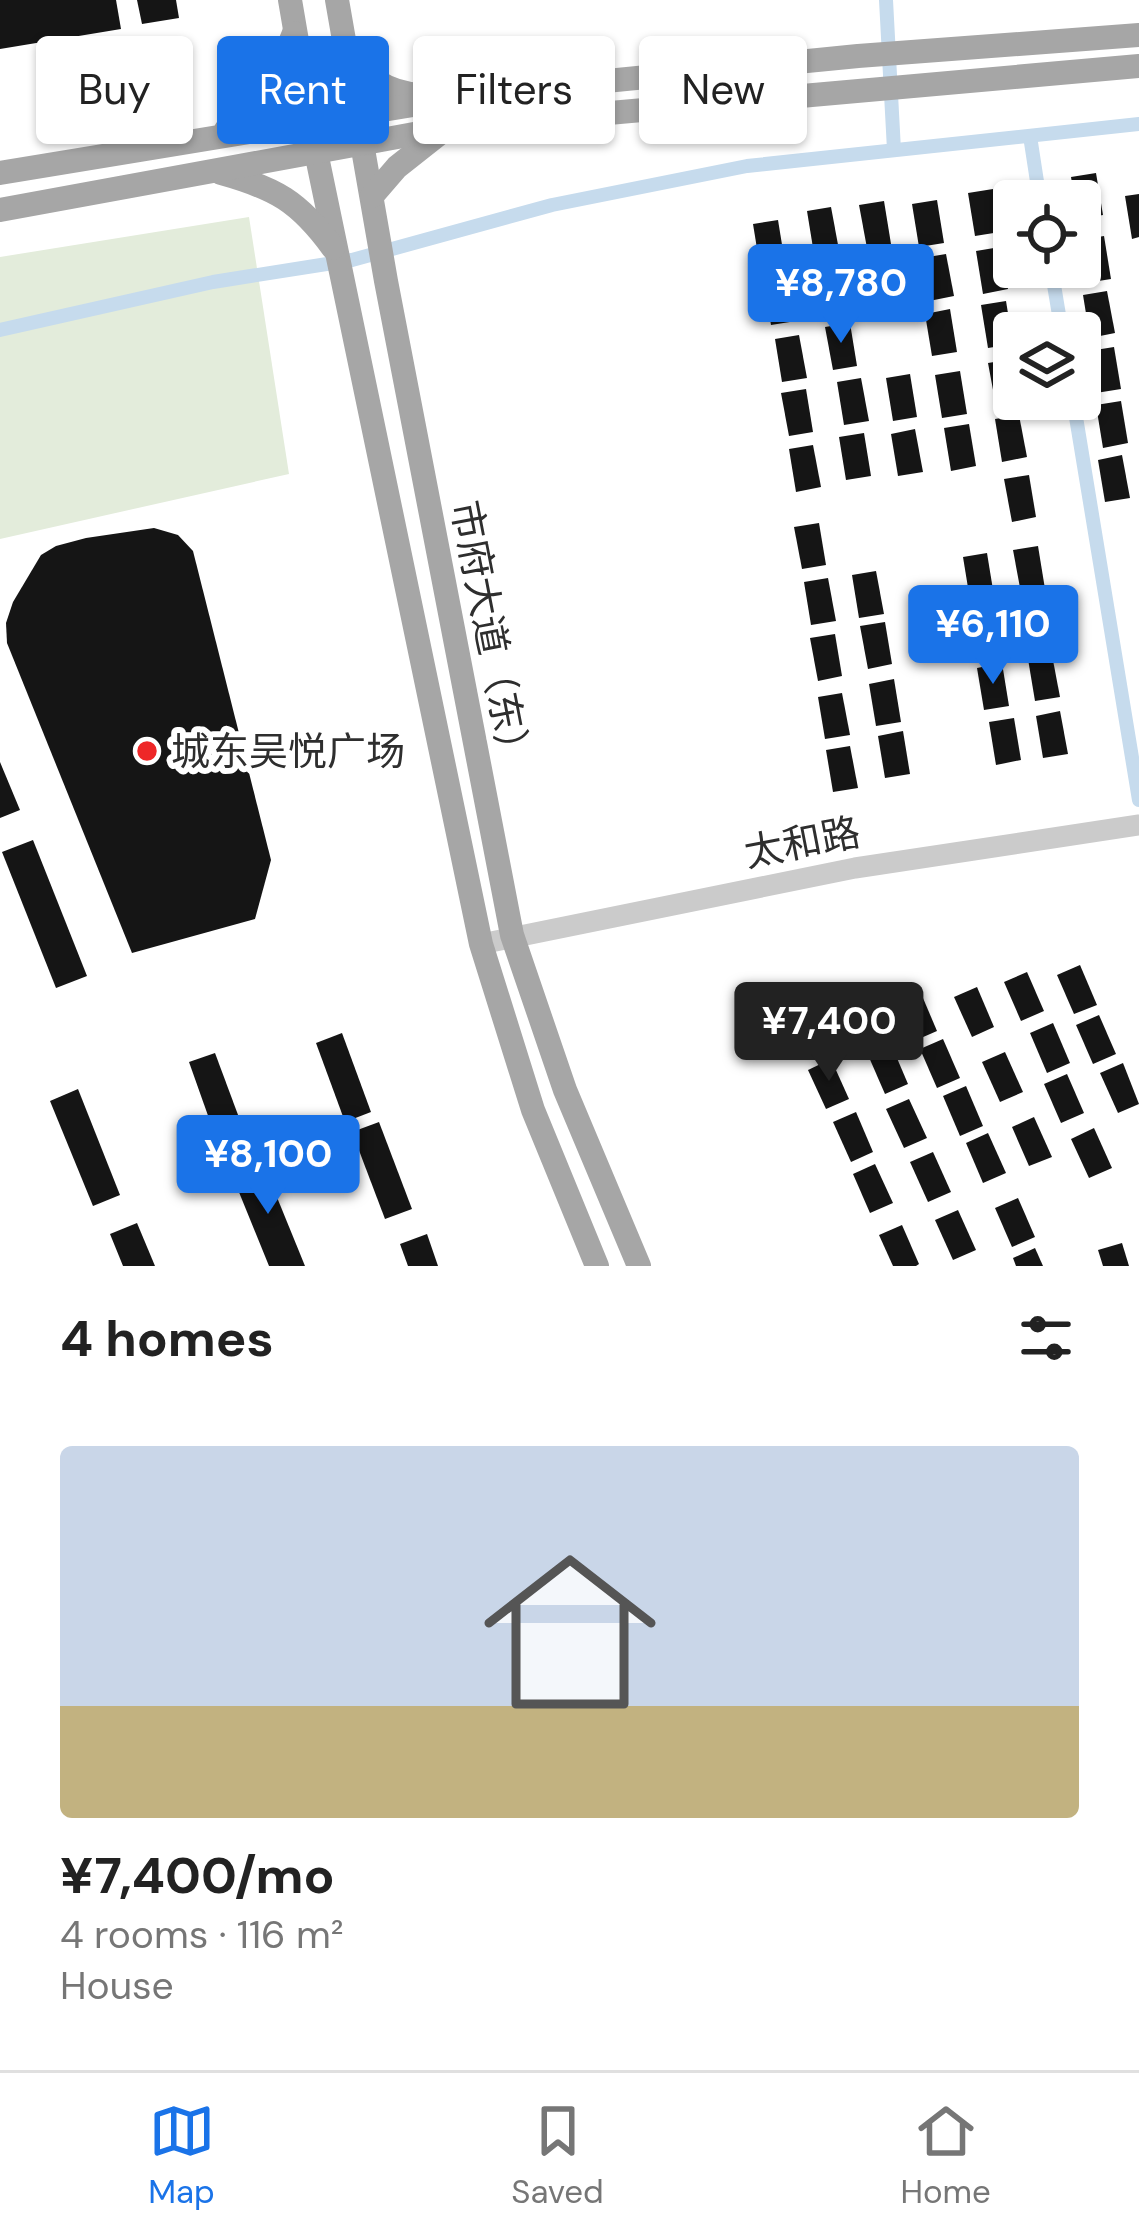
<!DOCTYPE html>
<meta charset="utf-8">
<style>
:root{--surface:#fff;--page:#f6f6f6;--text:#222;--muted:#767676;--line:#e0e0e0;--accent:#1a73e8}
body{margin:0;font-family:"DM Sans","Noto Sans SC",sans-serif;background:var(--page);color:var(--text);height:100vh;display:flex;flex-direction:column;font-size:45px;white-space:nowrap}
*{box-sizing:border-box;margin:0}
p{font-size:39px;color:var(--muted)}
.icon{flex:none;width:66px;height:66px;fill:none;stroke:currentColor;stroke-width:2;stroke-linecap:round;stroke-linejoin:round}
.map{position:relative;height:1266px;overflow:hidden}
.drawer{display:flex;flex-direction:column;background:var(--surface);flex:1}
.drawer>*{flex:none}
.banner{position:absolute;left:36px;top:36px;width:1068px;height:108px;display:flex;gap:24px}
.tools{position:absolute;left:993px;top:180px;display:grid;gap:24px}
.tools a{display:grid;place-items:center;width:108px;height:108px;border-radius:12px;background:var(--surface);box-shadow:0 3px 9px #0004;font-size:60px}
.price{position:absolute;translate:-50% -102px;padding:0 27px;border-radius:12px;background:var(--accent);color:#fff;font-size:39px;line-height:78px;filter:drop-shadow(0 3px 6px #0008)}
.price::after{content:'';position:absolute;left:50%;top:72px;width:36px;height:27px;margin-left:-18px;background:inherit;clip-path:polygon(0 0,100% 0,50% 100%)}
.price.active{background:#222;color:#fff}
ul{padding:0;list-style:none}
li{display:grid;align-content:center;gap:24px;height:636px;padding:0 60px}
li span{display:grid;place-items:center;height:372px;border-radius:12px;color:#555}
li>.icon{margin-inline-start:auto}
span .icon{width:216px;height:216px;fill:#fffc;stroke-width:1}
li b{font-size:51px}
h2{display:flex;justify-content:space-between;align-items:center;height:144px;padding:0 60px;font-size:51px}
.chip{padding:0 42px;border-radius:12px;background:var(--surface);box-shadow:0 3px 9px #0004;font-size:42px;line-height:108px}
.chip.active{background:var(--accent);color:#fff}
.dock{display:flex;justify-content:space-around;align-items:center;height:168px;border-top:3px solid var(--line);background:var(--surface);font-size:33px;color:var(--muted)}
.dock a{display:grid;justify-items:center;gap:6px}
.dock .active{color:var(--accent)}
.map>svg:first-child{display:block}
</style>
<div class="map">
<svg width="1139" height="1266" viewBox="0 0 1139 1266">
<rect width="100%" height="100%" fill="#fff"/>
<path fill="#e3ecdb" d="M249 217 289 474 0 539V257Z"/>
<g fill="none" stroke-linecap="round" stroke-linejoin="round">
<g stroke="#c6dbed" stroke-width="14">
<path d="M886 0 894 150"/>
<path d="M1030 136 1040 201"/>
<path d="M1051 267 1062 333"/>
<path d="M0 330 213 282 352 260 552 205 747 166 1139 124"/>
<path d="M1073 399 1139 800"/>
</g>
</g>
<g fill="#151515">
<path d="M0 0H116L121 29 0 49Z"/>
<path d="M137 0H176L179 18 142 24Z"/>
<path d="M1096 173 1103 215 1080 219V201H1075L1071 177Z"/>
<path d="M993 189 1000 232 975 236 968 193Z"/>
<path d="M1139 194V237L1132 239 1125 196Z"/>
<path d="M937 200 944 243 919 247 912 204Z"/>
<path d="M884 201 891 244 867 248 859 205Z"/>
<path d="M831 207 839 250 814 254 807 211Z"/>
<path d="M778 220 785 263 760 267 753 224Z"/>
<path d="M1104 236 1111 279 1086 283 1080 240Z"/>
<path d="M1000 247 1008 289 983 294 976 251Z"/>
<path d="M946 254 954 296 929 301 922 258Z"/>
<path d="M891 264 899 307 874 311 867 268Z"/>
<path d="M839 266 847 309 822 313 815 270Z"/>
<path d="M788 279 796 321 771 325 764 283Z"/>
<path d="M1107 291 1115 333 1090 338 1083 295Z"/>
<path d="M1006 301 1013 344 988 348 981 305Z"/>
<path d="M950 309 957 352 932 356 925 314Z"/>
<path d="M850 323 857 366 833 370 825 327Z"/>
<path d="M799 335 807 378 782 382 775 339Z"/>
<path d="M1114 347 1121 389 1096 393 1089 351Z"/>
<path d="M1013 359 1014 399 1023 401 996 406 988 363Z"/>
<path d="M960 371 967 414 942 418 935 375Z"/>
<path d="M910 374 917 417 893 421 886 378Z"/>
<path d="M861 378 869 421 844 425 837 382Z"/>
<path d="M806 389 813 432 789 436 781 393Z"/>
<path d="M1121 401 1128 443 1103 448 1096 405Z"/>
<path d="M1019 415 1027 457 1002 462 995 419Z"/>
<path d="M969 424 976 466 951 471 944 428Z"/>
<path d="M915 429 923 472 898 476 891 434Z"/>
<path d="M864 433 871 476 846 480 839 437Z"/>
<path d="M813 445 821 487 796 492 789 449Z"/>
<path d="M1122 455 1130 498 1105 502 1098 460Z"/>
<path d="M1029 475 1036 517 1012 522 1004 479Z"/>
<path d="M819 523 826 565 802 569 794 527Z"/>
<path d="M154 528 178 535 193 551 271 860 255 919 132 953 7 643 6 623 13 602 41 555 56 546 86 538Z"/>
<path d="M1038 546 1045 589 1021 593 1013 550Z"/>
<path d="M987 553 994 596 970 600 963 557Z"/>
<path d="M876 571 884 614 859 618 852 575Z"/>
<path d="M828 578 836 621 811 625 804 582Z"/>
<path d="M1044 600 1051 642 1026 647 1019 604Z"/>
<path d="M998 607 1006 650 981 654 974 612Z"/>
<path d="M885 622 892 664 868 669 860 626Z"/>
<path d="M835 634 842 676 818 681 810 638Z"/>
<path d="M1052 655 1060 697 1035 701 1028 659Z"/>
<path d="M1002 663 1009 706 984 710 977 668Z"/>
<path d="M894 679 901 722 876 726 869 684Z"/>
<path d="M842 693 850 735 825 739 818 697Z"/>
<path d="M1060 711 1068 754 1043 758 1036 716Z"/>
<path d="M1014 718 1021 760 996 765 989 722Z"/>
<path d="M903 731 910 774 885 778 878 736Z"/>
<path d="M850 746 858 788 833 792 826 750Z"/>
<path d="M0 762 20 810 0 818Z"/>
<path d="M33 840 87 976 56 988 2 852Z"/>
<path d="M1080 965 1097 1005 1074 1014 1057 975Z"/>
<path d="M1027 972 1044 1011 1021 1021 1004 982Z"/>
<path d="M977 987 994 1027 972 1037 954 997Z"/>
<path d="M920 991 937 1031 914 1041 897 1001Z"/>
<path d="M869 995 886 1034 863 1044 846 1005Z"/>
<path d="M813 1009 831 1049 808 1059 791 1019Z"/>
<path d="M1099 1015 1116 1054 1093 1064 1076 1025Z"/>
<path d="M1053 1023 1070 1063 1047 1073 1030 1033Z"/>
<path d="M342 1033 371 1112 345 1122 316 1043Z"/>
<path d="M943 1039 960 1078 937 1088 920 1049Z"/>
<path d="M891 1044 908 1084 885 1094 868 1055Z"/>
<path d="M1005 1052 1023 1092 1000 1102 982 1062Z"/>
<path d="M215 1053 244 1131 217 1141 189 1062Z"/>
<path d="M831 1059 849 1099 826 1109 808 1070Z"/>
<path d="M1123 1063 1139 1104 1118 1113 1100 1073Z"/>
<path d="M1067 1074 1084 1113 1061 1123 1044 1084Z"/>
<path d="M966 1086 983 1126 960 1136 943 1096Z"/>
<path d="M78 1089 120 1195 93 1206 50 1101Z"/>
<path d="M909 1099 927 1138 904 1148 886 1109Z"/>
<path d="M856 1112 873 1152 851 1162 833 1122Z"/>
<path d="M1034 1117 1052 1157 1029 1166 1012 1127Z"/>
<path d="M379 1122 412 1209 385 1219 352 1132Z"/>
<path d="M1094 1128 1112 1168 1089 1178 1071 1139Z"/>
<path d="M988 1133 1006 1173 983 1183 966 1143Z"/>
<path d="M933 1152 951 1192 928 1202 910 1162Z"/>
<path d="M263 1163 305 1266H269L232 1175Z"/>
<path d="M875 1164 893 1203 870 1213 853 1174Z"/>
<path d="M1018 1198 1035 1237 1012 1247 995 1208Z"/>
<path d="M958 1210 976 1250 953 1260 935 1220Z"/>
<path d="M137 1223 155 1266H123L110 1234Z"/>
<path d="M902 1225 919 1264 916 1266H893L879 1235Z"/>
<path d="M427 1234 438 1266H408L400 1244Z"/>
<path d="M1122 1243 1129 1266H1103L1098 1250Z"/>
<path d="M1035 1248 1043 1266H1016L1013 1258Z"/>
</g>
<g fill="none" stroke-linecap="round" stroke-linejoin="round">
<path stroke="#cbcbcb" stroke-width="21" d="M481 944 855 868 1139 825"/>
<g stroke="#a6a6a6" stroke-width="24">
<path d="M290 0 316 152 481 944 533 1110 597 1266"/>
<path d="M337 0 386 281 512 935 565 1090 639 1266"/>
<path d="M349 48C366 78 385 92 420 95"/>
<path d="M226 130C263 108 279 71 294 33"/>
<path d="M0 173 486 93 858 56 1139 35"/>
<path d="M221 173C275 188 299 201 333 248"/>
<path d="M372 196 397 167 440 133"/>
<path d="M0 210 452 127 1139 66"/>
</g>
</g>
<circle fill="#ee2728" stroke="#fff" stroke-width="4.5" cx="147" cy="751" r="12"/>
<g text-anchor="middle" stroke-width="12" stroke-linejoin="round" paint-order="stroke">
<g font-size="39" fill="#2e2e2e" stroke="#fff">
<text transform="translate(491 635) rotate(79)" y="14">市府大道（东）</text>
<text transform="translate(802 842) rotate(-11)" y="14">太和路</text>
</g>
<g font-size="39" fill="#2e2e2e" stroke="#fff" text-anchor="start">
<text x="171" y="765">城东吴悦广场</text>
</g>
</g>
</svg>
<div class="tools">
<a><svg class="icon" aria-label="locate" viewBox="0 0 24 24"><circle cx="12" cy="12" r="6"/><path d="M12 2v4M12 18v4M2 12h4M18 12h4"/></svg></a>
<a><svg class="icon" aria-label="layers" viewBox="0 0 24 24"><path d="M12 4l9 5-9 5-9-5zM3 14l9 5 9-5"/></svg></a>
</div>
<b class="price" style="left:841px;top:346px">¥8,780</b>
<b class="price" style="left:993px;top:687px">¥6,110</b>
<b class="price active" style="left:829px;top:1084px">¥7,400</b>
<b class="price" style="left:268px;top:1217px">¥8,100</b>
<div class="banner">
<a class="chip">Buy</a>
<a class="chip active">Rent</a>
<a class="chip">Filters</a>
<a class="chip">New</a>
</div>
</div>
<section class="drawer">
<h2>4 homes<svg class="icon" aria-label="filters" viewBox="0 0 24 24"><path d="M4 7h16M4 17h16"/><circle cx="9" cy="7" r="2"/><circle cx="15" cy="17" r="2"/></svg></h2>
<ul>
<li><span style="background:linear-gradient(#c9d6e8 70%,#c2b280 0)"><svg class="icon" aria-label="home" viewBox="0 0 24 24"><path d="M3 11l9-7 9 7M6 9v11h12V9"/></svg></span><div><b>¥7,400/mo</b><p>4 rooms · 116 m²</p><p>House</p></div></li>
</ul>
</section>
<nav class="dock">
<a class="active"><svg class="icon" aria-label="map" viewBox="0 0 24 24"><path d="M3 6l6-2 6 2 6-2v14l-6 2-6-2-6 2zM9 4v14M15 6v14"/></svg>Map</a>
<a><svg class="icon" aria-label="saved" viewBox="0 0 24 24"><path d="M7 4h10v16l-5-4-5 4z"/></svg>Saved</a>
<a><svg class="icon" aria-label="home" viewBox="0 0 24 24"><path d="M3 11l9-7 9 7M6 9v11h12V9"/></svg>Home</a>
</nav>
